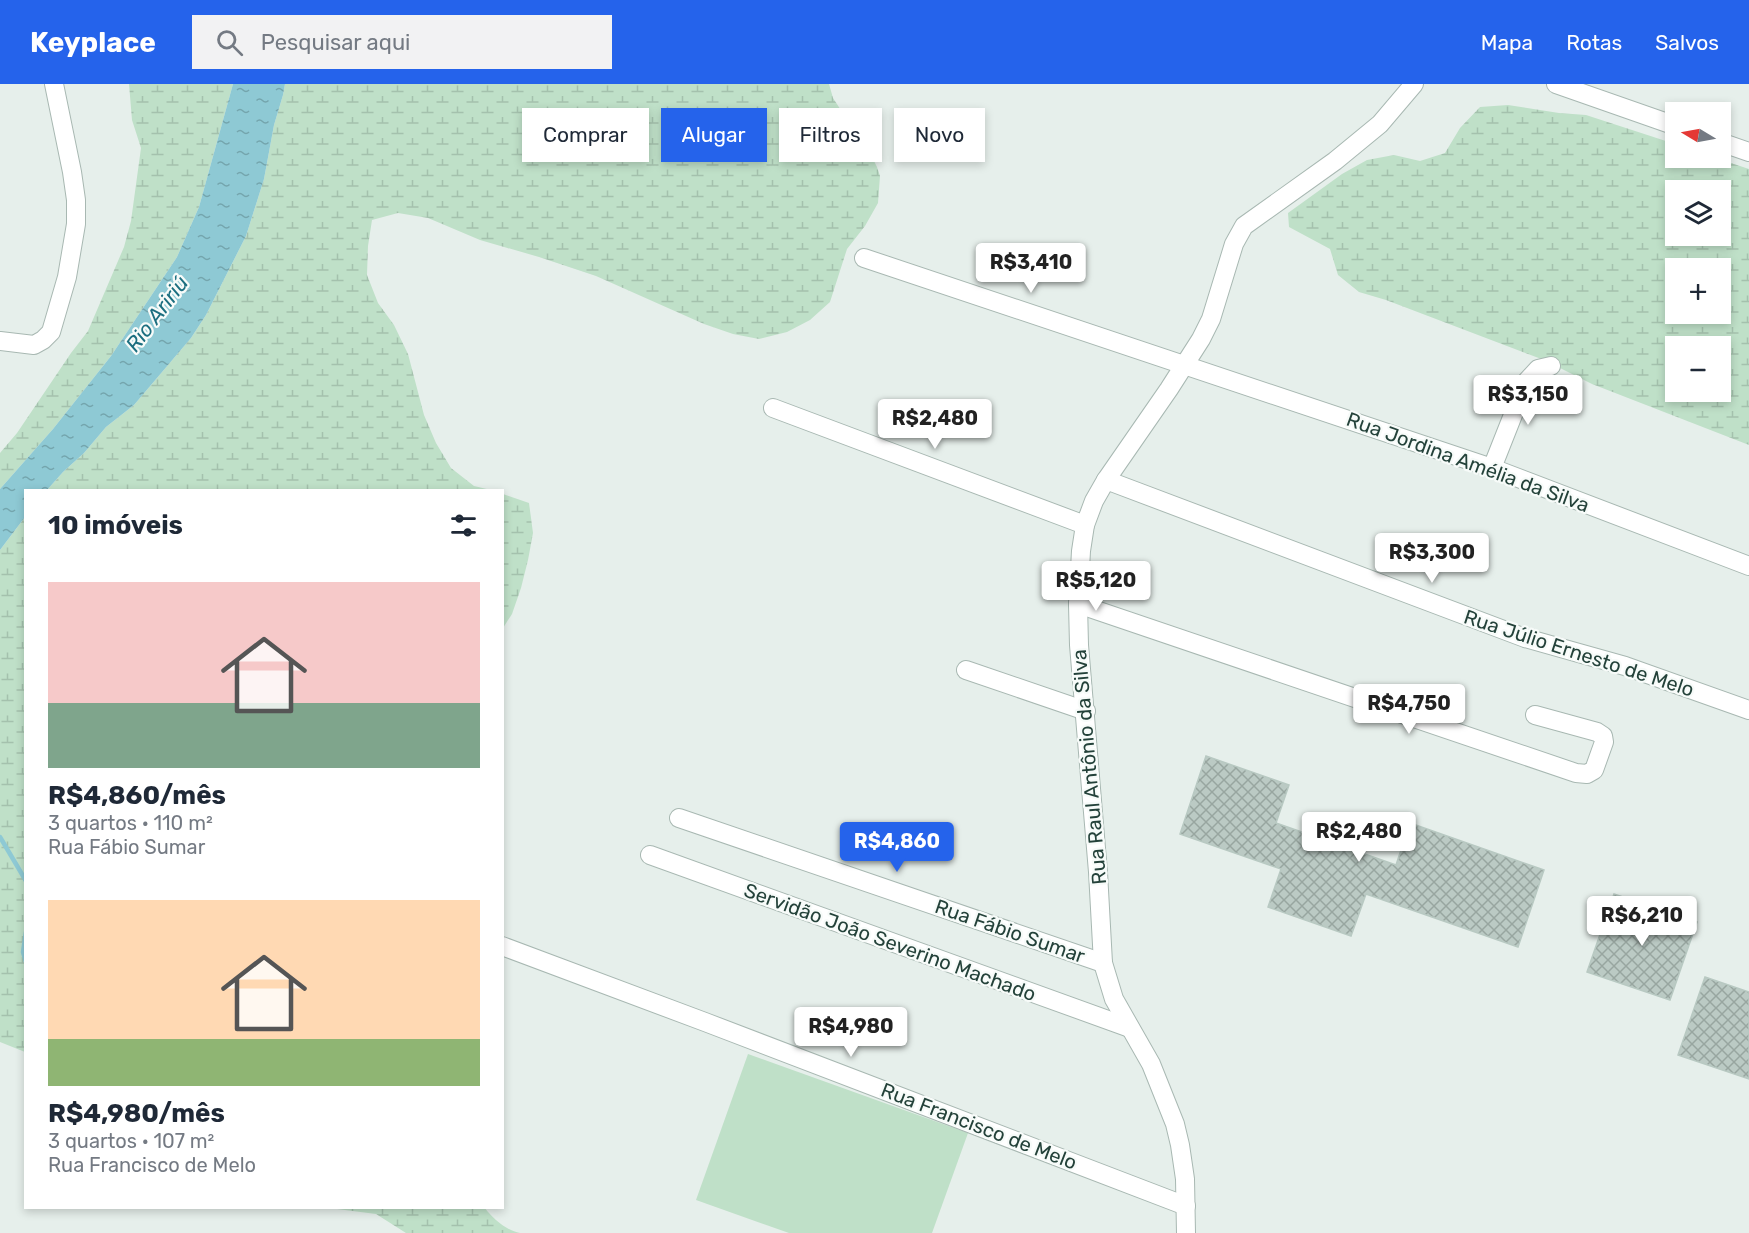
<!DOCTYPE html>
<html lang="pt">
<meta charset="utf-8">
<style>
:root{--surface:#fff;--page:#f2f2f3;--text:#1f2937;--muted:#747a83;--accent:#2563eb}
body{margin:0;font-family:Rubik,sans-serif;background:var(--page);color:var(--text);height:100vh;display:flex;flex-direction:column;font-size:22px;white-space:nowrap}
*{box-sizing:border-box;margin:0}
p{font-size:20px;color:var(--muted)}
.icon{flex:none;width:33px;height:33px;fill:none;stroke:currentColor;stroke-width:2;stroke-linecap:round;stroke-linejoin:round}
.map{position:relative;flex:1;overflow:hidden}
.side{position:absolute;left:24px;top:405px;width:480px;height:720px;display:flex;flex-direction:column;background:var(--surface);border-radius:0px;box-shadow:0 3px 9px #0003}
.side>*{flex:none}
.guide{position:absolute;left:522px;top:24px;width:570px;height:54px;display:flex;gap:12px}
.needle{width:39px;rotate:280deg}
.fabs{position:absolute;left:1665px;top:18px;display:grid;gap:12px}
.fabs a{display:grid;place-items:center;width:66px;height:66px;border-radius:0px;background:var(--surface);box-shadow:0 3px 9px #0003;font-size:30px}
.price{position:absolute;translate:-50% -51px;padding:0 14px;border-radius:6px;background:#fff;color:#222;font-size:20px;line-height:39px;filter:drop-shadow(0 2px 3px #0008)}
.price::after{content:'';position:absolute;left:50%;top:36px;width:18px;height:14px;margin-left:-9px;background:inherit;clip-path:polygon(0 0,100% 0,50% 100%)}
.price.active{background:var(--accent);color:#fff}
ul{padding:0;list-style:none}
li{display:grid;align-content:center;gap:12px;height:318px;padding:0 24px}
li span{display:grid;place-items:center;height:186px;border-radius:0px;color:#555}
li>.icon{margin-inline-start:auto}
span .icon{width:108px;height:108px;fill:#fffc;stroke-width:1}
li b{font-size:26px}
h2{display:flex;justify-content:space-between;align-items:center;height:72px;padding:0 24px;font-size:26px}
.tag{padding:0 21px;border-radius:0px;background:var(--surface);box-shadow:0 3px 9px #0003;font-size:21px;line-height:54px}
.tag.active{background:var(--accent);color:#fff}
header{display:flex;align-items:center;gap:36px;box-sizing:border-box;height:84px;padding:0 30px;background:var(--accent);color:#fff}
header strong{font-size:28px}
nav{display:flex;gap:33px;margin-inline-start:auto;font-size:21px}
.search{width:420px;height:54px;background:var(--page);display:flex;align-items:center;gap:15px;box-sizing:border-box;padding:0 21px;border-radius:0px;color:var(--muted);font-size:22px}
.map>svg:first-child{display:block}
</style>
<header>
<strong>Keyplace</strong>
<div class="search"><svg class="icon" aria-label="search" viewBox="0 0 24 24"><circle cx="10" cy="10" r="6"/><path d="M15 15l6 6"/></svg>Pesquisar aqui</div>
<nav><a>Mapa</a><a>Rotas</a><a>Salvos</a></nav>
</header>
<div class="map">
<svg width="1749" height="1149" viewBox="0 0 1749 1149">
<defs>
<pattern id="wetland-marsh" width="20" height="14" patternUnits="userSpaceOnUse" patternTransform="scale(1.5)"><rect width="20" height="14" fill="#bfe0c8"/><path d="M1 5h8M5 5V1M11 12h8M15 12V8" fill="none" stroke="#a4c1ad"/></pattern>
<pattern id="water-ripples" width="26" height="14" patternUnits="userSpaceOnUse" patternTransform="scale(1.5)"><rect width="26" height="14" fill="#8ec9d4"/><path d="M2 4q2-2 4 0t4 0M15 11q2-2 4 0t4 0" fill="none" stroke="#74a5ad"/></pattern>
<pattern id="building-cross-hatch" width="8" height="8" patternUnits="userSpaceOnUse" patternTransform="scale(1.5)"><rect width="8" height="8" fill="#bbcac4"/><path d="M0 0l8 8M0 8l8-8" fill="none" stroke="#98a6a0"/></pattern>
</defs>
<rect width="100%" height="100%" fill="#e6efeb"/>
<path fill="#bfe0c8" d="M748 970 968 1049 932 1149H789L696 1116Z"/>
<g fill="url(#wetland-marsh)" fill-rule="evenodd">
<path d="M129 0H233L199 123 177 173 111 272 53 345 0 405V369L17 349 71 269 88 247 124 163 131 137 141 64 132 36Z"/>
<path d="M285 0H829L833 14 848 37 865 59 877 83 880 92 878 119 865 142 847 165 830 218 810 236 787 248 759 255 733 250 704 240 596 192 539 173 480 156 428 134 398 129 372 136 368 162 367 191 378 219 394 241 408 270 424 331 436 359 451 384 474 402 491 406H47L63 388 84 369 106 343 134 321 191 254 206 231 246 152 264 95 274 41 283 11Z"/>
<path d="M1508 21 1559 29 1586 31 1675 60 1676 74H1716L1749 85V361L1592 300 1544 276 1386 216 1359 208 1338 191 1330 165 1289 143 1288 129 1342 90 1367 76 1394 71 1420 77 1445 69 1460 44 1480 23ZM1676 106H1720V152H1676ZM1676 184H1720V230H1676ZM1676 262H1720V308H1676Z"/>
<path d="M503 410 529 419 533 449 528 476 521 504 512 530 503 544Z"/>
<path d="M25 433V968L0 958V466Z"/>
<path d="M304 1124H485C492 1134 507 1147 520 1149H406L376 1130 337 1125Z"/>
</g>
<path fill="url(#water-ripples)" d="M233 0H285L283 11 274 41 264 95 246 152 206 231 191 254 134 321 106 343 84 369 63 388 47 406H26L25 433 0 466V405L53 345 111 272 177 173 199 123Z"/>
<g fill="none" stroke-linecap="round" stroke-linejoin="round">
<g stroke="#8ec9d4" stroke-width="4.5">
<path d="M0 753 26 797"/>
<path d="M26 848 23 868 26 878"/>
</g>
</g>
<g fill="url(#building-cross-hatch)" stroke="#b8c9c2" stroke-width="1.5">
<path d="M1206 672 1289 701 1276 739 1396 781 1410 739 1544 786 1518 863 1366 810 1351 852 1268 823 1281 785 1180 750Z"/>
<path d="M1614 810 1697 838 1670 916 1587 888Z"/>
<path d="M1705 893 1749 908V995L1678 971Z"/>
</g>
<g fill="none" stroke-linecap="round" stroke-linejoin="round">
<g stroke="#a8b8b2" stroke-width="20">
<g id="minor">
<path d="M1556 0 1676 42"/>
<path d="M1720 58 1749 68"/>
<path d="M864 174 1492 384 1749 482"/>
<path d="M0 257 34 261 43 256 51 248 67 193 76 140V116L72 88 54 0"/>
<path d="M773 324 1085 441"/>
<path d="M1492 384 1526 298 1538 285 1551 282"/>
<path d="M1106 396 1525 554 1625 582 1749 626"/>
<path d="M1078 520 1576 689 1587 690 1594 686 1604 658 1603 652 1597 648 1535 631"/>
<path d="M966 586 1086 627"/>
<path d="M679 734 1103 879"/>
<path d="M650 771 1130 944"/>
<path d="M502 862 705 938 1186 1122"/>
<path d="M1186 1149 1185 1095 1180 1061 1175 1040 1151 980 1114 915 1103 879 1098 788 1079 561 1078 520 1081 467 1085 441 1094 417 1106 396 1169 305 1201 255 1211 235 1234 160 1244 142 1335 77 1380 40 1414 0"/>
</g>
</g>
<use href="#minor" stroke="#fff" stroke-width="18"/>
</g>
<g text-anchor="middle" stroke-width="4.5" stroke-linejoin="round" paint-order="stroke">
<g font-size="20" fill="#24423a" stroke="#f7fbf9">
<text transform="translate(1468 378) rotate(20)" y="7">Rua Jordina Amélia da Silva</text>
<text transform="translate(1579 569) rotate(18)" y="7">Rua Júlio Ernesto de Melo</text>
<text transform="translate(1089 683) rotate(-95)" y="7">Rua Raul Antônio da Silva</text>
<text transform="translate(1010 847) rotate(19)" y="7">Rua Fábio Sumar</text>
<text transform="translate(890 858) rotate(20)" y="7">Servidão João Severino Machado</text>
<text transform="translate(979 1042) rotate(21)" y="7">Rua Francisco de Melo</text>
</g>
<g font-size="21" font-style="italic" fill="#1c6f80" stroke="#f7fbf9">
<text transform="translate(157 230) rotate(-53)" y="7">Rio Aririú</text>
</g>
</g>
</svg>
<div class="fabs">
<a><svg class="needle" viewBox="-14 -14 28 28"><path d="M0-13l5 13h-10z" fill="#e53935"/><path d="M0 13l5-13h-10z" fill="#747a83"/></svg></a>
<a><svg class="icon" aria-label="layers" viewBox="0 0 24 24"><path d="M12 4l9 5-9 5-9-5zM3 14l9 5 9-5"/></svg></a>
<a>+</a>
<a>−</a>
</div>
<b class="price" style="left:1031px;top:210px">R$3,410</b>
<b class="price" style="left:1528px;top:342px">R$3,150</b>
<b class="price" style="left:935px;top:366px">R$2,480</b>
<b class="price" style="left:1432px;top:500px">R$3,300</b>
<b class="price" style="left:1096px;top:528px">R$5,120</b>
<b class="price" style="left:1409px;top:651px">R$4,750</b>
<b class="price" style="left:1359px;top:779px">R$2,480</b>
<b class="price active" style="left:897px;top:789px">R$4,860</b>
<b class="price" style="left:1642px;top:863px">R$6,210</b>
<b class="price" style="left:851px;top:974px">R$4,980</b>
<div class="guide">
<a class="tag">Comprar</a>
<a class="tag active">Alugar</a>
<a class="tag">Filtros</a>
<a class="tag">Novo</a>
</div>
<section class="side">
<h2>10 imóveis<svg class="icon" aria-label="filters" viewBox="0 0 24 24"><path d="M4 7h16M4 17h16"/><circle cx="9" cy="7" r="2"/><circle cx="15" cy="17" r="2"/></svg></h2>
<ul>
<li><span style="background:linear-gradient(#f6c9c9 65%,#7fa58c 0)"><svg class="icon" aria-label="home" viewBox="0 0 24 24"><path d="M3 11l9-7 9 7M6 9v11h12V9"/></svg></span><div><b>R$4,860/mês</b><p>3 quartos · 110 m²</p><p>Rua Fábio Sumar</p></div></li>
<li><span style="background:linear-gradient(#ffd9b3 75%,#8fb573 0)"><svg class="icon" aria-label="home" viewBox="0 0 24 24"><path d="M3 11l9-7 9 7M6 9v11h12V9"/></svg></span><div><b>R$4,980/mês</b><p>3 quartos · 107 m²</p><p>Rua Francisco de Melo</p></div></li>
</ul>
</section>
</div>
